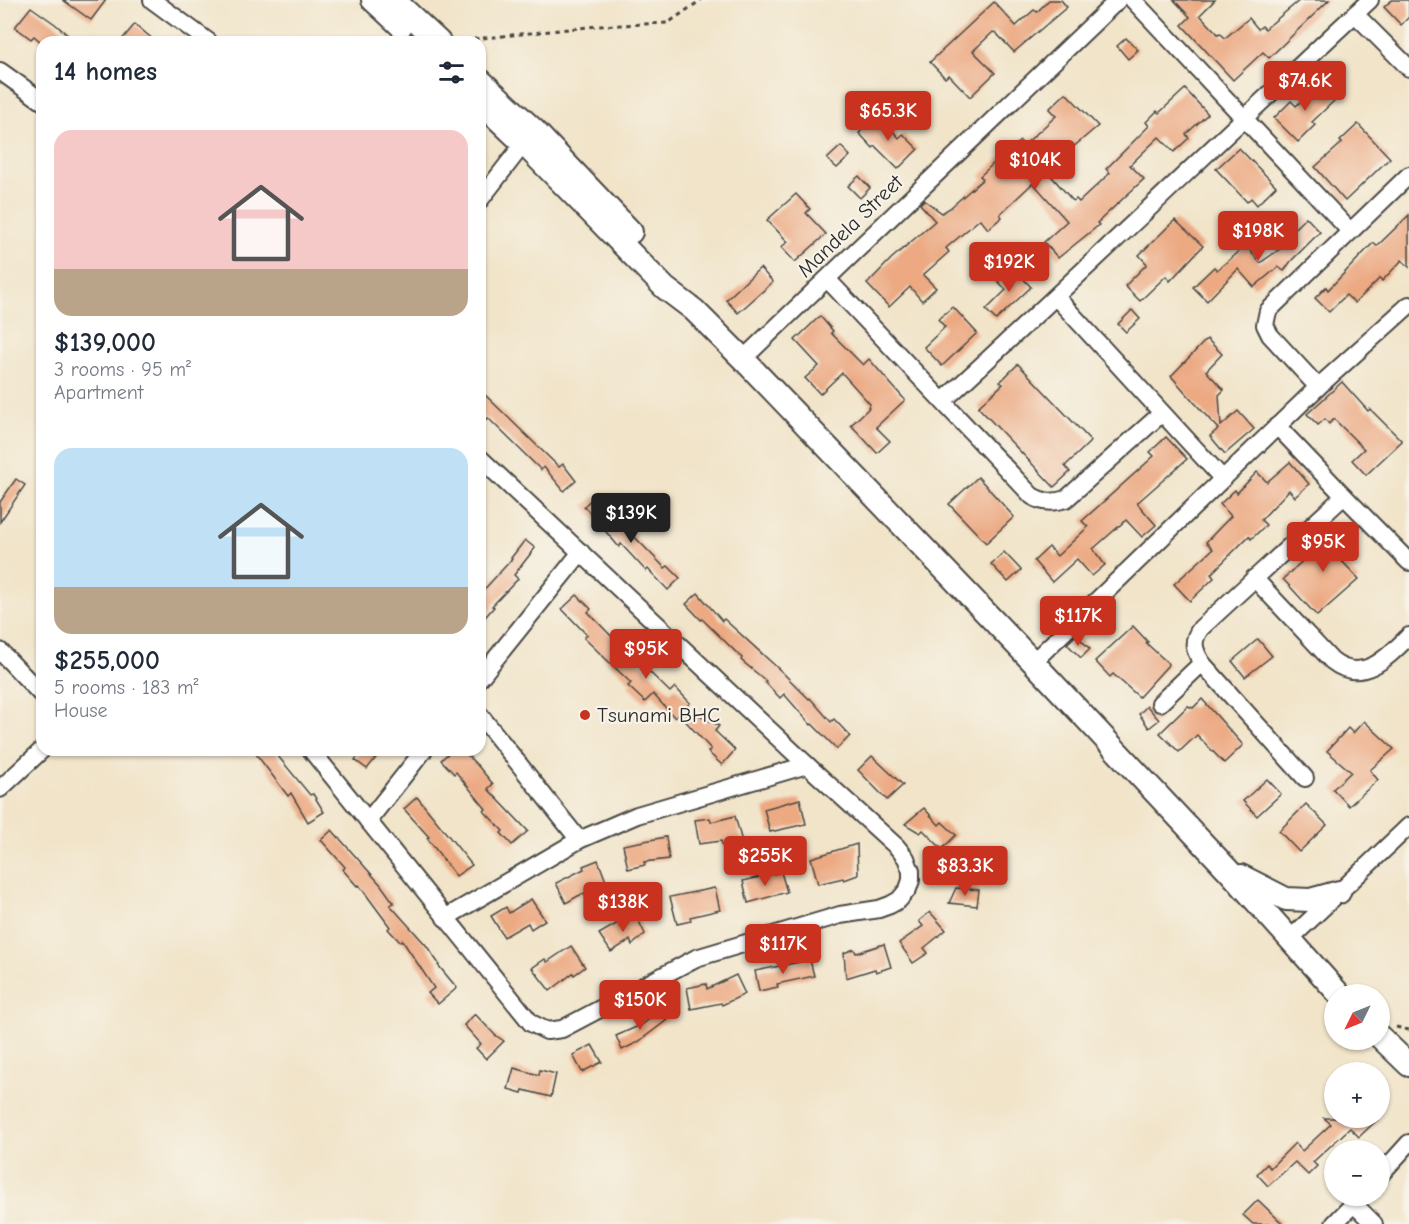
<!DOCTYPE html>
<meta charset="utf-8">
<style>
:root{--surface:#fff;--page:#f2f2f3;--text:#1f2937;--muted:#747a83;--accent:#c8321e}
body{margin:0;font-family:"Comic Neue",sans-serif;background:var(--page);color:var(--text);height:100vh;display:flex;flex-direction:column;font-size:22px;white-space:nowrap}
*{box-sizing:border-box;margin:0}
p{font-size:20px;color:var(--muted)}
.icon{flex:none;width:33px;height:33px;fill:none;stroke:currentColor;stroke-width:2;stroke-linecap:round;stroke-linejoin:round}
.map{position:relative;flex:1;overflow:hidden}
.sheet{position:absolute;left:36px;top:36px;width:450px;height:720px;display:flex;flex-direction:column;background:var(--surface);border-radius:18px;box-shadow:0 2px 4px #0004}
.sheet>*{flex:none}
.needle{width:39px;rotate:227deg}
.fabs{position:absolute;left:1324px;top:984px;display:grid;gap:12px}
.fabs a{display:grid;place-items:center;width:66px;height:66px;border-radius:50%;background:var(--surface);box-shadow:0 2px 4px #0004;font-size:30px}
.price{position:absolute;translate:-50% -51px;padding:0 14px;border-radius:6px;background:var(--accent);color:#fff;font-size:20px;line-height:39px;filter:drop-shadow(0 2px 3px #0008)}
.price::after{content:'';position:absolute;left:50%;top:36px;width:18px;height:14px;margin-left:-9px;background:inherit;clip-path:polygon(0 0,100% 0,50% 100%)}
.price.current{background:#222;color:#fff}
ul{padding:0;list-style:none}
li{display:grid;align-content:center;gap:12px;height:318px;padding:0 18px}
li span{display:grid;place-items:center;height:186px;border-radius:18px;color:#555}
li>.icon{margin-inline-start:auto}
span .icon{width:108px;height:108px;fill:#fffc;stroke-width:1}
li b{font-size:26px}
h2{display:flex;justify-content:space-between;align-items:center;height:72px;padding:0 18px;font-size:26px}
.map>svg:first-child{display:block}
</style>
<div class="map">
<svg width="1409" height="1224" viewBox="0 0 1409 1224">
<rect width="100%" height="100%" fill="#f7f3e8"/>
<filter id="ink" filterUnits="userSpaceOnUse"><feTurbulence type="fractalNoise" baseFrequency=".0167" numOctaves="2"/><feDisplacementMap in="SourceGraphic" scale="12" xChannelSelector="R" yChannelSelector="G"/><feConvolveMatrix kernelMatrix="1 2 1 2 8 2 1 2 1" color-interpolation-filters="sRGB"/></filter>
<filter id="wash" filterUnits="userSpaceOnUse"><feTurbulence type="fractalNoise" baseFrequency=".008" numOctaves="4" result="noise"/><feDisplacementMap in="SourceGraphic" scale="24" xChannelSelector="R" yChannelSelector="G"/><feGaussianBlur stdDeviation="1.35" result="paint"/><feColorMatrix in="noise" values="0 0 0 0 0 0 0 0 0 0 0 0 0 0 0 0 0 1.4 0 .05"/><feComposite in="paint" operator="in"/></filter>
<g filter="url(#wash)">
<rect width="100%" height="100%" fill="#f1e4c9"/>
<g id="blocks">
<g fill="#eca982">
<path d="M63 0H106L91 20Z"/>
<path d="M1049 0H1061L1067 7 1014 52 996 33 993 32 973 51 995 73 970 97 949 75 945 78 930 62 994 2 1016 26 1034 10 1037 12Z"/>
<path d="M1174 0H1215L1200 15 1218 34 1220 33 1225 38 1249 18 1258 29 1262 26 1265 29 1300 0H1329L1269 58 1263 52 1233 80 1182 25 1190 17Z"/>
<path d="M1392 0H1409V17L1401 25 1384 7Z"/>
<path d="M31 7 55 24 76 42H41L34 36 31 39 15 27Z"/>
<path d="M135 24 156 42H120Z"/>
<path d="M1126 38 1138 50 1128 59 1117 46Z"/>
<path d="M1320 82 1336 99 1312 122 1315 125 1298 142 1274 118 1291 101 1296 106Z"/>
<path d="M1185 89 1208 114 1186 134 1189 138 1174 152 1159 137 1130 165 1144 179 1097 223 1099 225 1058 258 1044 242 1067 221 1033 183 1000 214 1002 217 988 229 980 219 946 248 949 252 923 275 936 288 922 301 910 287 889 307 867 284 891 259 935 221 920 204 924 200 942 213 950 208 983 179 980 176 993 164 1020 141 1024 145 1056 116 1049 109 1066 93 1098 126 1046 170 1073 201 1076 199 1079 202 1110 173 1106 169 1149 126 1146 122 1157 111 1159 113Z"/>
<path d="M878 115 899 138 903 134 918 149 898 169 875 146 873 148 859 133Z"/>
<path d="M1358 124 1390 158 1345 201 1315 167 1342 143 1340 141Z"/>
<path d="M841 146 850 156 837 168 827 159Z"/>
<path d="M1239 148 1276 186 1257 205 1251 198 1247 202 1216 169Z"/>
<path d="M859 176 870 188 860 198 848 186Z"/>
<path d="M796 194 810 209 806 213 826 234 795 262 781 247 788 242 767 220Z"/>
<path d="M1409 215V267L1402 260 1382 281 1380 278 1355 303 1346 295 1329 312 1315 298 1326 287 1328 290 1373 243 1377 246Z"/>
<path d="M1306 217 1320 232 1291 261 1284 271 1278 267 1254 287 1238 269 1207 301 1193 287 1214 267 1217 270 1246 246 1260 263 1287 244 1283 240Z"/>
<path d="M1175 220 1203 246 1170 281 1166 276 1140 301 1125 286 1147 264 1139 255Z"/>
<path d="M1012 267 1031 287 996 320 986 310 1006 290 998 281Z"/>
<path d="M760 268 773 282 738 313 726 300Z"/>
<path d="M953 307 977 333 942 366 924 347 945 327 938 319Z"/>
<path d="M1132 310 1140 319 1126 332 1118 324Z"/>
<path d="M820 316 833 331 831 333 863 365 869 359 905 400 876 427 890 441 877 453 851 425 869 408 868 407 870 404 842 373 820 394 805 378 819 366 795 340Z"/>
<path d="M1207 339 1222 354 1206 371 1224 390 1219 395 1221 426 1238 411 1254 429 1225 454 1210 436 1218 429 1171 376Z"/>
<path d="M1018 364 1091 441 1065 466 1070 472 1054 487 978 407 1003 384 1000 382Z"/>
<path d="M1342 382 1368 411 1370 409 1402 441 1366 475 1352 460 1364 449 1334 419 1329 424 1325 419 1318 425 1307 414Z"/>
<path d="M480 390 559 467 563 464 576 481 564 491 544 467 541 470 488 418 486 420 480 415Z"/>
<path d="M1166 437 1187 459 1137 503 1156 525 1142 537 1126 520 1093 549 1105 565 1092 576 1077 559 1052 582 1034 561 1049 547 1057 556 1088 527 1082 521 1154 456 1150 452Z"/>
<path d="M1290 462 1309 484 1295 497 1289 490 1261 520 1266 525 1251 539 1249 536 1211 574 1214 578 1190 601 1174 584 1213 549 1206 542 1231 516 1220 504 1235 490 1237 493 1257 472 1267 482Z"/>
<path d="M978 477 1014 517 986 543 949 504Z"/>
<path d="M16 479 25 485 0 522V502Z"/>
<path d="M594 497 616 521 618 520 665 568 668 566 680 578 668 590 648 569 646 571 621 544 619 547 584 506Z"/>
<path d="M1340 526 1354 542 1338 557 1359 579 1317 616 1283 579Z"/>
<path d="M525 540 535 548 514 575 518 579 492 606 494 607 480 623V594L512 559 511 558Z"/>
<path d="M1004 552 1021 570 1008 582 991 564Z"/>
<path d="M698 593 722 621 724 619 781 671 809 699 810 698 831 722 834 719 850 736 837 749 812 724 811 725 784 694 780 698 765 682 766 681 741 660 742 658 702 619 701 620 686 604Z"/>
<path d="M577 595 591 609 588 612 616 641 614 643 625 655 629 652 670 692 675 687 690 703 686 707 719 726 715 731 735 750 722 765 708 752 711 749 679 714 675 718 653 694 645 702 628 686 631 683 584 638 587 635 562 609Z"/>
<path d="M1133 626 1148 642 1146 643 1169 664 1139 697 1113 674 1110 677 1095 661Z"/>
<path d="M1076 635 1090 649 1081 658 1067 644Z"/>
<path d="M1258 639 1272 656 1245 677 1232 661Z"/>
<path d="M1202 699 1243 745 1224 763 1197 735 1179 752 1160 733 1188 706 1193 708Z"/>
<path d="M1147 706 1159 720 1149 728 1139 714Z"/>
<path d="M1364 721 1394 749 1370 770 1378 780 1349 806 1333 789 1351 772 1327 751 1348 728 1353 733Z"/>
<path d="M253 750H273L310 795 313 794 324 812 308 822 291 793 288 796Z"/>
<path d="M362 750H382L367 769 355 760Z"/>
<path d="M452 750H462L478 766 493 784 488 789 528 831 512 845 501 833 503 831 484 811 486 809 456 772 454 774 441 760Z"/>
<path d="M872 756 903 785 887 800 858 770Z"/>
<path d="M1267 779 1281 794 1257 816 1243 801Z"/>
<path d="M417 797 472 865 456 876 427 838 429 837 404 809Z"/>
<path d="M800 799 806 824 770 832 764 809Z"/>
<path d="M1306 804 1327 825 1299 852 1279 831Z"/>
<path d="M924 808 939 825 942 822 956 835 942 849 923 830 920 833 905 824Z"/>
<path d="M735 816 742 842 723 847 721 841 699 844 695 820 710 818 711 822Z"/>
<path d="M332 830 381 885 394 903 390 905 426 945 439 964 438 965 457 988 438 1004 428 993 434 988 402 940 400 942 388 929 390 927 359 885 357 886 343 870 345 867 321 840Z"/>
<path d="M666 837 669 859 644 862 645 865 628 869 623 845Z"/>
<path d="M857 844 858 875 844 880 843 878 818 884 811 858Z"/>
<path d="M974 858 999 861 998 876 972 873Z"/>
<path d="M598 860 607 884 578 896 566 903 556 883 584 869 583 866Z"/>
<path d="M781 872 787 892 748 903 743 881Z"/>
<path d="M715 888 720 910 690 917 691 921 677 924 670 897Z"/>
<path d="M956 888 979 890 977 906 949 903Z"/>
<path d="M531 899 545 920 531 929 528 923 504 937 491 916 506 907 509 913Z"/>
<path d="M930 912 946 930 924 948 928 953 913 963 899 943 923 926 919 921Z"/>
<path d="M635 913 645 934 632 945 630 940 611 952 599 934Z"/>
<path d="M884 944 891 967 876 972 875 969 846 978 844 953 854 949 856 953Z"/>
<path d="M571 946 585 967 574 975 573 973 550 991 532 968 545 959 547 962Z"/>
<path d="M810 960 814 976 777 984 778 987 759 991 755 971Z"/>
<path d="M736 975 745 994 722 1005 721 1003 691 1009 687 988 706 984 707 989Z"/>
<path d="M660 1011 667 1020 638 1042 622 1050 616 1036 643 1024Z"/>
<path d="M475 1014 495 1035 504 1041 486 1059 476 1048 481 1044 464 1025Z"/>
<path d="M592 1045 602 1062 582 1072 573 1055Z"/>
<path d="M514 1068 539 1075 540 1070 556 1074 551 1097 523 1090 522 1093 508 1089Z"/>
<path d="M1324 1118H1379L1359 1137 1350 1128 1313 1162 1317 1166 1308 1175 1295 1162 1268 1186 1257 1174 1267 1164 1270 1168 1295 1143 1302 1151 1331 1124Z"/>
<path d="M1258 1200 1283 1224H1253L1243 1215Z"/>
</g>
</g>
</g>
<g filter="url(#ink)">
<use href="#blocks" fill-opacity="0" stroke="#494743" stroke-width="1.5"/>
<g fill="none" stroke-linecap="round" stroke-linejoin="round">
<g stroke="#494743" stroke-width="20">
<g id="street">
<path d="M152 0 209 42"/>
<path d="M1133 0 1350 231"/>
<path d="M1355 14 1409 68"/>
<path d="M0 71 42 101"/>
<path d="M480 200 531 134"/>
<path d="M827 279 1032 496C1044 503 1053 503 1066 499L1162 413"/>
<path d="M1056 297 1222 478"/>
<path d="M743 359 1118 0"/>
<path d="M1318 387 1270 335 1265 325 1268 311 1409 175"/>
<path d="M943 401C1087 269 1227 133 1370 0"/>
<path d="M1277 426 1344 496"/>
<path d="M1254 578 1332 661C1362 685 1388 657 1409 636"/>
<path d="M0 651 42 695"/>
<path d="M1033 662 1318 387 1409 305"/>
<path d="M480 678 581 552"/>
<path d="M1160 703 1202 663"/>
<path d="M480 715 579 840"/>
<path d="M311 750 531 1023 547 1031 562 1029 696 958 840 915 879 909 890 905 899 900 908 889 911 880V871L906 858 897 847 807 765 480 458"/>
<path d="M1305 778 1202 663C1194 650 1191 641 1201 628L1344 496 1409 562"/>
<path d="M0 789 42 750"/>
<path d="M368 821 424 750"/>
<path d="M445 918 579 840 637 815 807 765"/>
<path d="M1290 939 1409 826"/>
<path d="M1380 1175 1409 1143"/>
<path d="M1353 1203 1374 1224"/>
<path d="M1334 1224 1361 1196"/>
</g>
</g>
<g stroke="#494743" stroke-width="26">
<g id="secondary">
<path d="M373 0 401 26"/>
<path d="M394 0 439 42"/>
<path d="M480 80 534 130 631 232"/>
<path d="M480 102 523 143 665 288 694 310 743 359 1033 662 1229 871 1339 994"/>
<path d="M1241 876 1286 899 1310 900 1339 892"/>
<path d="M1380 1037 1409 1065"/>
</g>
</g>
<g stroke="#494743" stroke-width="3" stroke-dasharray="4.5 4.5" stroke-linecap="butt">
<path d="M465 40 597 26 668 23 701 0"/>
<path d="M1396 1027 1409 1030"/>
</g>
<use href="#street" stroke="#fff" stroke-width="16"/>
<use href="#secondary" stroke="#fff" stroke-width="22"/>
</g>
</g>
<circle fill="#c8321e" stroke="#f7f3e8" stroke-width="2" cx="585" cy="715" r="6"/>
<g text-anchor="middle" stroke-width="4.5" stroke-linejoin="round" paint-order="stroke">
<g font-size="21" fill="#2b2b2b" stroke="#f7f3e8">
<text transform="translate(850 226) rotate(-44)" y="7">Mandela Street</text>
</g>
<g font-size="21" fill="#2b2b2b" stroke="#f7f3e8" text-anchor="start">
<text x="597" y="722">Tsunami BHC</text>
</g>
</g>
</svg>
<div class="fabs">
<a><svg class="needle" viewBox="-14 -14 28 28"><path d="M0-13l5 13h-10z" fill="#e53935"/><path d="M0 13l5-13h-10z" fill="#747a83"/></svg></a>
<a>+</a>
<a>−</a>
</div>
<b class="price" style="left:1305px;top:112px">$74.6K</b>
<b class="price" style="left:888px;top:142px">$65.3K</b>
<b class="price" style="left:1035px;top:191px">$104K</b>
<b class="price" style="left:1258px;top:262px">$198K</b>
<b class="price" style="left:1009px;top:293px">$192K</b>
<b class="price current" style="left:631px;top:544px">$139K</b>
<b class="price" style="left:1323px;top:573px">$95K</b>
<b class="price" style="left:1078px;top:647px">$117K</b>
<b class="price" style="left:646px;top:680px">$95K</b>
<b class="price" style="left:765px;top:887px">$255K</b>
<b class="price" style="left:965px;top:897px">$83.3K</b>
<b class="price" style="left:623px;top:933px">$138K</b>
<b class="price" style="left:783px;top:975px">$117K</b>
<b class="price" style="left:640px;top:1031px">$150K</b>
<section class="sheet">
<h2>14 homes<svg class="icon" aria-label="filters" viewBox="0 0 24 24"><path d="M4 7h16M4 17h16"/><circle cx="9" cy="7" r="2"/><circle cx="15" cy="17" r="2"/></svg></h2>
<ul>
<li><span style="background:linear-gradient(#f6c9c9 75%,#b9a48a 0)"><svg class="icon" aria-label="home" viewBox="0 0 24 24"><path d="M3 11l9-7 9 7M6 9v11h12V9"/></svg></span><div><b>$139,000</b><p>3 rooms · 95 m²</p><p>Apartment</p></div></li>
<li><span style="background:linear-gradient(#bfe0f5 75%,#b9a48a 0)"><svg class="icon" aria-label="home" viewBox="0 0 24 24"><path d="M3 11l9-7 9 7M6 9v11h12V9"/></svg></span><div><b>$255,000</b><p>5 rooms · 183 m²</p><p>House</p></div></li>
</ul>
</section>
</div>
